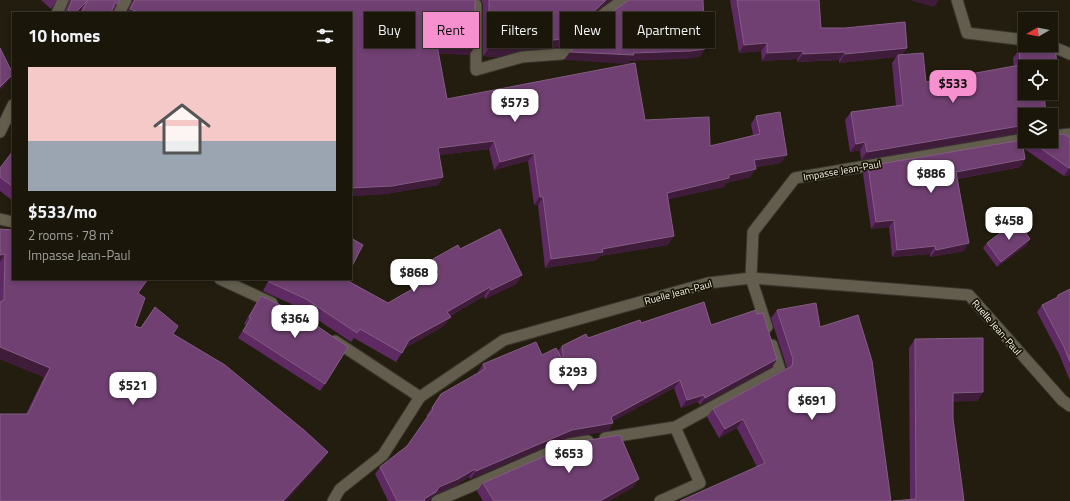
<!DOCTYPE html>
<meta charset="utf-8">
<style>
:root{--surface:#1a160a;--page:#231f13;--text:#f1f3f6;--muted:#9f9f9c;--line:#38352b;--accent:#f790ce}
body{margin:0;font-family:"Titillium Web",sans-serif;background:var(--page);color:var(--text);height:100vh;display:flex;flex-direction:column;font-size:15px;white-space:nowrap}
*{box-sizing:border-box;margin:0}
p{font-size:13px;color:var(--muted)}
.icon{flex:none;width:22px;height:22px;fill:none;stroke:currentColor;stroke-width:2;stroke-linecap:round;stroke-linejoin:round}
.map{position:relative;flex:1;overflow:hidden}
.panel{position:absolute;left:12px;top:12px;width:340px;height:268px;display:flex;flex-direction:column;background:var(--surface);border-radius:0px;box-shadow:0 2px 6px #0003,0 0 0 1px var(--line)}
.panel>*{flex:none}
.top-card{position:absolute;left:364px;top:12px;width:380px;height:36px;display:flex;gap:8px}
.needle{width:26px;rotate:261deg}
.fabs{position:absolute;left:1018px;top:12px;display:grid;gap:8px}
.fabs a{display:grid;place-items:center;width:40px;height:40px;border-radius:0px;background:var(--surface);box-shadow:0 2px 6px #0003,0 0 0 1px var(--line);font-size:20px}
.price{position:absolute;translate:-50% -34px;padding:0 9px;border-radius:8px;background:#fff;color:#222;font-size:13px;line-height:26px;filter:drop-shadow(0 1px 2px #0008)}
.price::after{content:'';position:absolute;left:50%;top:24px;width:12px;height:9px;margin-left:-6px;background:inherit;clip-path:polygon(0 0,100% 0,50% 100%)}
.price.active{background:var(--accent);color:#111}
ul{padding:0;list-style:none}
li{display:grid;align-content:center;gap:8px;height:212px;padding:0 16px}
li span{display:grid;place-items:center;height:124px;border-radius:0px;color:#555}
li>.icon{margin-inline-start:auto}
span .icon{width:72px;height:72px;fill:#fffc;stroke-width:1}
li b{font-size:17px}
h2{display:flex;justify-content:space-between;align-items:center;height:48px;padding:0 16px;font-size:17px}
.pill{padding:0 14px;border-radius:0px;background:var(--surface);box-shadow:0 2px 6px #0003,0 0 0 1px var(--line);font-size:14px;line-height:36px}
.pill.active{background:var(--accent);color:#111}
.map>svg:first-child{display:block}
</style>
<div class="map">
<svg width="1070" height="501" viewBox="0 0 1070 501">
<rect width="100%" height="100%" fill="#221d0e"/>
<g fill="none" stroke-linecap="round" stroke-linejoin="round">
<g stroke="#3a362e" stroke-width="13">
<g id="minor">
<path d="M472 0 476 5V70L522 57 562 54 605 13 623 0"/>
<path d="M957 0 967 33 1025 40"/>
<path d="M57 13 63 0"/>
<path d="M119 13 126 0"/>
<path d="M1049 45 1070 54"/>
<path d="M0 132 13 105"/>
<path d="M1051 136 1070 134"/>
<path d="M0 219 13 222"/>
<path d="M220 279 272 303"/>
<path d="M767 327 751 278 753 232 795 178 1025 139"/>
<path d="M335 341 420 397"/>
<path d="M605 438 675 427 780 370 772 345"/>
<path d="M333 501 340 489 383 455 420 397 504 340 708 283 751 278 969 295 1062 400 1070 406"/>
<path d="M437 501 569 444 588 441"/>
<path d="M660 501 700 483 675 427"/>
</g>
</g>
<use href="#minor" stroke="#625d4c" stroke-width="11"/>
</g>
<g fill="#5f2a63">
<path d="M41 0H57L51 9Z"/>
<path d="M69 0H120L111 13H80L82 8 78 13H64L69 3Z"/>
<path d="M133 0H475L469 55 438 53 447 99 645 120 710 146 753 135 751 124 756 116 781 163 756 167 750 177 726 183 724 187 668 199V245L600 256 597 260 545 268 538 205H534L528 161 494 170 489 149 439 155 443 177 438 185 386 194 351 196V13H127Z"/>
<path d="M481 0H611L600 8 559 47 521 50 498 57 483 56V4Z"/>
<path d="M730 0H819L821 28H845L905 22 907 48 902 55 923 53 926 82 1014 67 1013 58 1019 50 1055 47 1058 74 1052 82 1051 83V67H1025V93H1044L1046 115H1025V132L861 160 860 150 850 152 845 120 851 112 896 106 892 63 896 57 839 63V60L797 62V59L762 61 761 51 739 53Z"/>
<path d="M1054 135 1070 138V175L1064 176 1023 148 1025 159 1020 167 957 179 964 251 930 257V254L892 257 889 227 871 229 863 174 868 166 1023 145 1025 141H1051Z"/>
<path d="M13 151V201L0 191V168Z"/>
<path d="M0 229 138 293 135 326 140 328 155 307 173 334 322 461 26 414 44 377 0 359Z"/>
<path d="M987 243 1027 245 997 267 983 248Z"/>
<path d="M460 249 522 275 516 284 485 299 484 296 450 316 444 326 405 348 396 362 354 338 351 342 300 308 263 291 269 279H349L348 281 388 303 432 278 426 268 433 259Z"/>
<path d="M1070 289V381L1059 354 1037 312 1042 305 1056 298 1058 295Z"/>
<path d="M261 296 325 384 320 391 238 338 246 325 244 324 256 303Z"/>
<path d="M777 310 820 327 891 501 757 467 737 428 719 438 707 417 713 409 787 368 771 318Z"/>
<path d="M641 323 711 325 777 359 772 367 700 405 698 402 681 408 674 388 612 421 613 423 608 431 566 438 470 479 469 477 453 487 434 495 430 500 428 501H388L375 474 380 467 407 446 428 417 426 416 441 394 478 373V372L483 364 542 355 558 351 562 346Z"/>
<path d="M915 339 983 392 977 401H953V419L964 501 910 500 909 348Z"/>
<path d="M483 483 633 487 609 501H483L477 491Z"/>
</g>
<g fill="#401c3b">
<path d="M88 0 82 8 78 13H75Z"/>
<path d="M606 0H611L600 8 559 47 521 50 498 57 483 56 489 48 527 42Z"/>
<path d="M910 0H939L934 7Z"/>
<path d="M130 9 141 13H127Z"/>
<path d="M767 43 761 51 739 53 744 45Z"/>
<path d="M437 45 475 47 469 55 431 53Z"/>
<path d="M907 48 901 57 898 55 896 57 839 63 845 54Z"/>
<path d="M705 49 700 57 685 59 630 61 628 64 564 60 570 52 633 53Z"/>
<path d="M803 51 797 59 762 61 767 53Z"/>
<path d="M845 52 839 60 797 62 803 54Z"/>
<path d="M13 74 6 84 0 90V87Z"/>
<path d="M1058 74 1052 82 1051 83V75Z"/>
<path d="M1025 125V131L1024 132 861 160 867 152Z"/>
<path d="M494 141 489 149 432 156 438 148Z"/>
<path d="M865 142 860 150 850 152 856 144Z"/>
<path d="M534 153 528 161 494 170 500 162Z"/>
<path d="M787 155 781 163 748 168 754 160Z"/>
<path d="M1025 159 1020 167 950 180 956 172Z"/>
<path d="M1069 168H1070V175L1064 176Z"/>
<path d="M756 169 750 177 726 183 724 187 661 201 667 193 729 175Z"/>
<path d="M443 177 438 185 386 194 351 196V188Z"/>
<path d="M540 197H543L538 205H534Z"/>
<path d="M894 220 889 227 871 229 876 222Z"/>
<path d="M674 236 668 245 600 256 597 260 545 268 551 259 602 249Z"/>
<path d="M1030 239 1027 245 997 267 1001 262Z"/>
<path d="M969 243 964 251 930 257 936 250Z"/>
<path d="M935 246 930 254 892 257 897 250Z"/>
<path d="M5 254 0 262V255Z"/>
<path d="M522 275 516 284 485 299 491 290Z"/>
<path d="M490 287 484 296 441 321 447 312Z"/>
<path d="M451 317 444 326 403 349 409 340Z"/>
<path d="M0 347 50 368 44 377 0 359Z"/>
<path d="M777 359 772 367 700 405 705 398Z"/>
<path d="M680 380 674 388 608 424 613 423 608 431 566 438 470 479 476 471 572 430 611 417Z"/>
<path d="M983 392 977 401 947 402 953 393Z"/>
<path d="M704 395 698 402 681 408 687 400Z"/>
<path d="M743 419 737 428 719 438 725 429Z"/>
<path d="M328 452 322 461 286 501H283Z"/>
<path d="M475 469 469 477 453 487 434 495 430 500 428 501H423L424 499 439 487Z"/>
<path d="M639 479 633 487 609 501H600Z"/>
</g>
<g fill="#6f4071" stroke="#845c84">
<path d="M72 0H88L75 13H72L68 10Z"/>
<path d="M88 0H120L118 4 115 2 111 13H81Z"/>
<path d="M135 0H475V47L437 45 447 99 635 63 645 120 709 117 710 146 760 134 756 116 780 112 787 155 754 160 756 169 729 175V178L667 193 674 236 602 249 603 252 551 259 543 197H540L534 153 500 162 494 141 438 148 443 177 392 186 351 188V13H141L130 9Z"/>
<path d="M489 0H606L565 39 527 42 503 48H489Z"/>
<path d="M629 0H703L705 49 691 51 633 53 634 55 570 52 615 10Z"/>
<path d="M737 0H819L821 28H845L905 22 907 48 845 54V52L803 54V51L767 53V43L744 45Z"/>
<path d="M1055 47 1058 74 1051 75V67H1025V93H1044L1046 115H1025V125L867 152 865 142 856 144 851 112 903 105 898 55 923 53 926 82 1020 65 1019 50Z"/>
<path d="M0 48 13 74 0 87Z"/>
<path d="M1051 132 1054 135 1064 134 1070 138V168H1069L1030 141H1051Z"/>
<path d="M1022 140 1025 159 956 172 969 243 936 250 935 246 897 250 894 220 876 222 868 166Z"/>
<path d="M13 151V187L0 177V168Z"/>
<path d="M1017 220 1030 239 1001 262 987 243Z"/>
<path d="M0 229 13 230V279H148L138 293 145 298 135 326 141 328 155 307 178 326 173 334 225 365 305 431 328 452 283 501H0V414H28L50 368 0 347V302L4 300 5 254 0 255Z"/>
<path d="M500 229 522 275 491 290 490 287 447 312 451 317 409 340 402 353 360 329 357 333 306 299 269 282 270 279H349L348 281 388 303 440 273 433 259 458 245 460 249Z"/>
<path d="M351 238 363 245 351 268Z"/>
<path d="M1070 289V362L1064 347 1042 305 1058 297V295Z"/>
<path d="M261 296 298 313 348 347 325 384 243 331 251 318 249 317Z"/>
<path d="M704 302 711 325 756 310 757 314 763 313 777 359 705 398 704 395 687 400 680 380 611 417 613 423 572 430 476 471 475 469 458 479 439 487 436 492 424 499 425 501H397L380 467 407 446 433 409 432 408 441 394 485 369 483 364 536 342 542 355 556 348 564 363 562 346 586 334 588 338 640 320 641 323Z"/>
<path d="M816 303 820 327 858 315 872 361 891 501H680L765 463 743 419 725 429 713 409 792 366 793 359 777 310Z"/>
<path d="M983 338V392L953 393V419L964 501H893L916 499 915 339Z"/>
<path d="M620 435 639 479 600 501H494L483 483 577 442Z"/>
</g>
<g text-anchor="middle" stroke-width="3.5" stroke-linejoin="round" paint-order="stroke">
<g font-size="10" fill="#f5f2e8" stroke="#181406">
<text transform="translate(842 170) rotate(-10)" y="4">Impasse Jean-Paul</text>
<text transform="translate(678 292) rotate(-15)" y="4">Ruelle Jean-Paul</text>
<text transform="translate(997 327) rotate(49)" y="4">Ruelle Jean-Paul</text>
</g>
</g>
</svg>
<div class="fabs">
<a><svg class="needle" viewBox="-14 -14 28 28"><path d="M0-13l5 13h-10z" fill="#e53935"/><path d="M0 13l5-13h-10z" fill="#9f9f9c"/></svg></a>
<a><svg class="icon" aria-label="locate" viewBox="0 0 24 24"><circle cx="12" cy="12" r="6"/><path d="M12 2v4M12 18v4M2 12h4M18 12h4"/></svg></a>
<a><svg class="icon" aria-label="layers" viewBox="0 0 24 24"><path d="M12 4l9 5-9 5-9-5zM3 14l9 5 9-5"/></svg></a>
</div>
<b class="price active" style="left:953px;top:104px">$533</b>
<b class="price" style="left:515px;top:123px">$573</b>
<b class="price" style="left:931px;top:194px">$886</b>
<b class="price" style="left:1009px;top:241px">$458</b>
<b class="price" style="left:414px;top:293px">$868</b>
<b class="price" style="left:295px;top:339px">$364</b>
<b class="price" style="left:573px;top:392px">$293</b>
<b class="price" style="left:133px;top:406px">$521</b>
<b class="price" style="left:812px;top:421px">$691</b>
<b class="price" style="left:569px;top:474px">$653</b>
<div class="top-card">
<a class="pill">Buy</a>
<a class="pill active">Rent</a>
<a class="pill">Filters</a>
<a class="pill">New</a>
<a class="pill">Apartment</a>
</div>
<section class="panel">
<h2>10 homes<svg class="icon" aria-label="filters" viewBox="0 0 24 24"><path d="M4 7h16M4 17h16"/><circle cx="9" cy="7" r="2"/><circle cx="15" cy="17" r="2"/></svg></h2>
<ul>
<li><span style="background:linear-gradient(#f6c9c9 60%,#9aa5b1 0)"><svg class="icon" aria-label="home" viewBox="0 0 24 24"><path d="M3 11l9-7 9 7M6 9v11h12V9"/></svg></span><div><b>$533/mo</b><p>2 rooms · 78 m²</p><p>Impasse Jean-Paul</p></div></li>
</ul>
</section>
</div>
